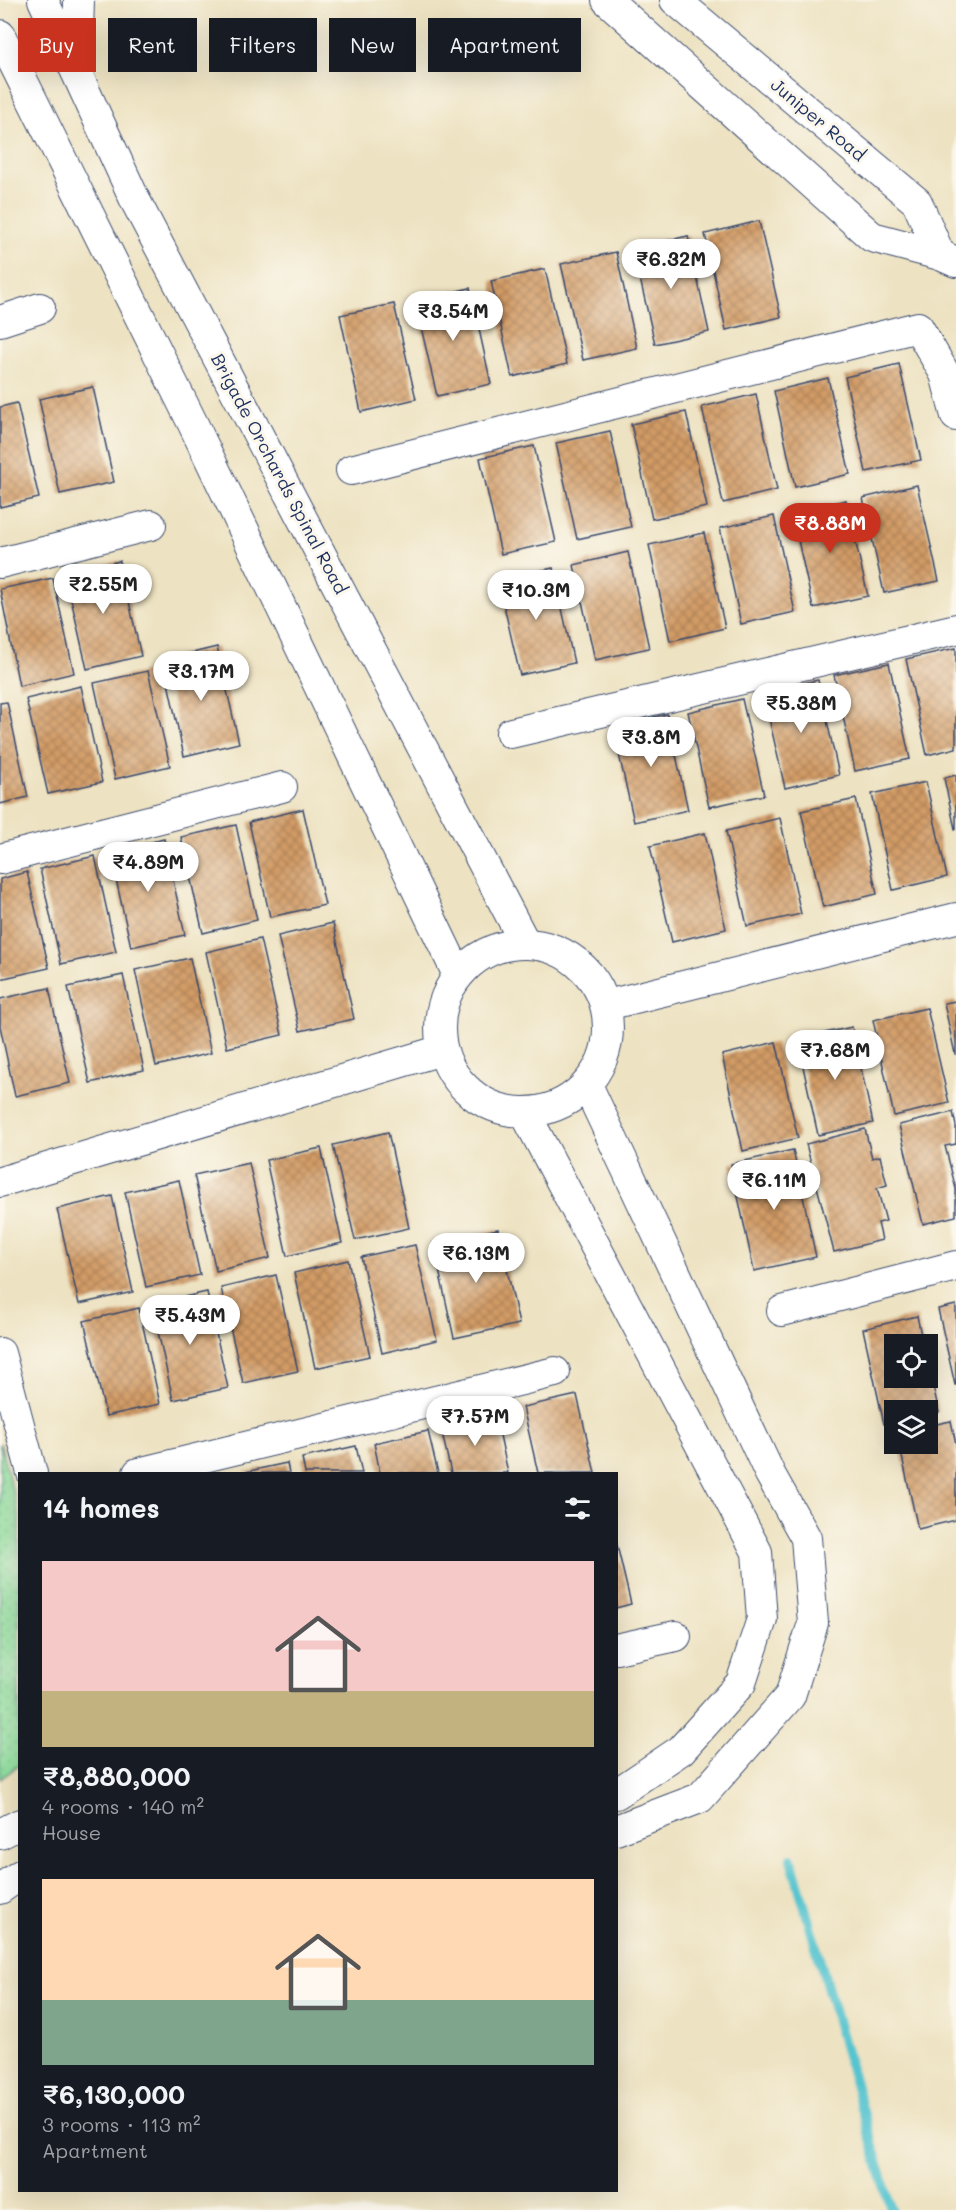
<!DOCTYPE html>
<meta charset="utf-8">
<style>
:root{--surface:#171b24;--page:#20242c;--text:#f1f3f6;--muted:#9ea1a6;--accent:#c8321e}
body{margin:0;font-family:Mali,sans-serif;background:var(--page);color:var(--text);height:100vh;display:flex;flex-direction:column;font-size:22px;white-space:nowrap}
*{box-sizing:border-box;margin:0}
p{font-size:20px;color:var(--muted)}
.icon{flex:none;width:33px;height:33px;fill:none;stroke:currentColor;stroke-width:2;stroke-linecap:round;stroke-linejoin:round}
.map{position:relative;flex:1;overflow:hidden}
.details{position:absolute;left:18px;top:1472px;width:600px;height:720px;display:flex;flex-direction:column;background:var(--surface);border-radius:0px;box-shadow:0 6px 24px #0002}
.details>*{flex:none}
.hud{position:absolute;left:18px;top:18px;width:600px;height:54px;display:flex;gap:12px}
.buttons{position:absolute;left:884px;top:1334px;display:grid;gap:12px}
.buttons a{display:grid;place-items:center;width:54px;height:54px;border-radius:0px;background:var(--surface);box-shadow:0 6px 24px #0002;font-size:30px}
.price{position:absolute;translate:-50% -51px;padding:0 14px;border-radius:21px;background:#fff;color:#222;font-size:20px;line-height:39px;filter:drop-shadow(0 2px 3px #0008)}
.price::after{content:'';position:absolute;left:50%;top:36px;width:18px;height:14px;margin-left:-9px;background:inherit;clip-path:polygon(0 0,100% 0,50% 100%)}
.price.on{background:var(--accent);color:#fff}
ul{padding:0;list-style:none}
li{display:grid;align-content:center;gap:12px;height:318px;padding:0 24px}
li span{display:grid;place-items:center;height:186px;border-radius:0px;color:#555}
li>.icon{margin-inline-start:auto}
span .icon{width:108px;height:108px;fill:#fffc;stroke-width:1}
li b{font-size:26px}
h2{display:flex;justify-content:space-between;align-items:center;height:72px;padding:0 24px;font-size:26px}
.pill{padding:0 21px;border-radius:0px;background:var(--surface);box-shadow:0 6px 24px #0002;font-size:21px;line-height:54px}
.pill.on{background:var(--accent);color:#fff}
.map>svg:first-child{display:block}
</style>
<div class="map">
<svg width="956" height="2210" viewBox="0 0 956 2210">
<defs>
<pattern id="grass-dots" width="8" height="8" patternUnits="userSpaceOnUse" patternTransform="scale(1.5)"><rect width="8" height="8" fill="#8ddd9c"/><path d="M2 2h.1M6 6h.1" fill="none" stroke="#79be89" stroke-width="1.8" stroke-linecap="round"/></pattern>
<pattern id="building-cross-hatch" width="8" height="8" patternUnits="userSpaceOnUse" patternTransform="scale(1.5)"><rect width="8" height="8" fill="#d29b65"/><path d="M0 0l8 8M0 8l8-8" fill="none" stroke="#aa7f56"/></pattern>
</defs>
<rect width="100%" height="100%" fill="#fbf7ec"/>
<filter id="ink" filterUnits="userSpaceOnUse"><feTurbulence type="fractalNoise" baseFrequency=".0167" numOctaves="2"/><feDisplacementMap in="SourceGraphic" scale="12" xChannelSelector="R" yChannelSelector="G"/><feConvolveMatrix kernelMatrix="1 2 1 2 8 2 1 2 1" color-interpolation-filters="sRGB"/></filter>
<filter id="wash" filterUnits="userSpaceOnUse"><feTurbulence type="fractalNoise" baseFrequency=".008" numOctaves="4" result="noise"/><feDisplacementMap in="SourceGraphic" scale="24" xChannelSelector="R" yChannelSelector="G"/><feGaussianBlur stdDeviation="1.35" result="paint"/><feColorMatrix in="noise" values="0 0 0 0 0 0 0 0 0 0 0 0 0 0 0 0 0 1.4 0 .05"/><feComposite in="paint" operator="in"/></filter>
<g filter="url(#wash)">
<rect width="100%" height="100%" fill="#ede2c1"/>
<path fill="url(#grass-dots)" stroke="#54867d" stroke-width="1.5" d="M0 1443 19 1515V1765L0 1779Z"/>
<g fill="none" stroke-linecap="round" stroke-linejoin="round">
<path stroke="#57c4cf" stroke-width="10" d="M791 1859 891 2210"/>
</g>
<g id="blocks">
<g fill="url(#building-cross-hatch)">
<path d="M759 221 781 317 726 330 705 234Z"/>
<path d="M688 236 709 332 655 344 633 248Z"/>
<path d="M616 252 637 348 583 360 561 264Z"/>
<path d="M545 269 567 364 512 377 491 281Z"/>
<path d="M470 288 491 384 437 396 415 301Z"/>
<path d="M394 304 416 399 361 412 340 315Z"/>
<path d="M899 364 921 460 866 472 845 377Z"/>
<path d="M828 378 850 474 795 487 774 391Z"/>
<path d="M93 387 114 482 60 494 39 399Z"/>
<path d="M756 394 777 490 723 503 702 407Z"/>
<path d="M17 403 39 498 0 507V407Z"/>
<path d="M686 412 707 507 652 519 631 424Z"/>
<path d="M610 431 631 527 577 539 556 443Z"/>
<path d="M534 446 556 542 501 554 480 458Z"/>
<path d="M917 485 939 581 884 593 863 498Z"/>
<path d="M846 500 868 596 813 608 792 513Z"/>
<path d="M774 516 795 612 741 624 720 528Z"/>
<path d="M704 533 725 628 670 641 649 545Z"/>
<path d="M628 552 649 648 595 660 574 565Z"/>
<path d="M120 561 141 656 87 669 65 573Z"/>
<path d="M553 568 574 663 520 675 498 580Z"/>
<path d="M53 578 74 673 19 686 0 589Z"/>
<path d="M217 647 239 743 184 756 163 660Z"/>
<path d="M956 648V748L927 755 906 659Z"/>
<path d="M889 663 910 759 855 771 834 675Z"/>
<path d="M148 671 170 766 115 779 94 683Z"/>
<path d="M818 680 839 775 785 788 763 692Z"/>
<path d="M81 686 102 782 48 794 26 699Z"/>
<path d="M742 699 764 795 709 807 688 712Z"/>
<path d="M7 702 28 797 0 804V703Z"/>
<path d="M667 714 688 810 634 822 613 727Z"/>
<path d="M956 775V829H955L944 778Z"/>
<path d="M926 782 947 877 893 890 872 794Z"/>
<path d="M856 799 877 894 823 907 801 811Z"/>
<path d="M303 809 325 905 270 917 249 822Z"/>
<path d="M780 818 801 914 747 926 726 831Z"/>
<path d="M236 825 257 920 203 933 181 837Z"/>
<path d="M705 833 726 929 672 942 650 846Z"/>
<path d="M164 839 185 935 131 947 110 852Z"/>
<path d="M95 856 116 952 61 964 40 869Z"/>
<path d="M27 872 49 968 0 979V879Z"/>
<path d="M333 923 354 1019 300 1031 278 936Z"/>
<path d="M260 939 282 1035 227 1048 206 952Z"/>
<path d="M190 958 211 1053 156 1066 135 970Z"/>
<path d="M123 975 144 1070 90 1083 68 987Z"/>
<path d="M49 988 70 1083 15 1096 0 1026V999Z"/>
<path d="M956 1001V1054H955L944 1003Z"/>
<path d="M927 1008 949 1103 894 1116 873 1020Z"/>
<path d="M852 1027 873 1123 818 1135 797 1039Z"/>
<path d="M776 1042 798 1138 743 1151 722 1055Z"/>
<path d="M953 1112 956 1126V1144L945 1146 956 1189V1216L923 1224 899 1125Z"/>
<path d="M865 1129 872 1158 880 1156 887 1185 877 1188 886 1221 878 1223 882 1240 834 1252 806 1144Z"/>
<path d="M388 1132 409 1228 355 1240 333 1145Z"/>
<path d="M321 1148 342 1243 287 1256 266 1160Z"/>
<path d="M793 1150 816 1257 754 1271 731 1164Z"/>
<path d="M249 1163 270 1258 216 1271 194 1175Z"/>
<path d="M179 1180 200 1275 146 1287 125 1192Z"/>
<path d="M112 1196 133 1292 79 1304 57 1209Z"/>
<path d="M498 1229 519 1324 454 1338 433 1243Z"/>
<path d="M415 1245 437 1340 382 1353 361 1257Z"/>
<path d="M348 1260 370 1356 315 1368 294 1273Z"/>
<path d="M276 1275 298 1371 243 1383 221 1288Z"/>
<path d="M207 1292 228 1388 173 1400 152 1304Z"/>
<path d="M956 1305V1385H955L938 1309Z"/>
<path d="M139 1308 160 1404 106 1416 84 1321Z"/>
<path d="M917 1316 923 1344H894V1377H927L928 1364 939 1412 927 1414V1410H894V1422L884 1424 863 1329Z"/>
<path d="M577 1395 595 1473H538L523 1407Z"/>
<path d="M496 1416 508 1473H451L441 1428Z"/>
<path d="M951 1421 956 1444V1520L918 1529 899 1443H927V1426Z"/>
<path d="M428 1431 438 1473H380L374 1443Z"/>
<path d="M356 1446 362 1473H305L302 1458Z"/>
<path d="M287 1463 289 1473H246L245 1472Z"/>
<path d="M616 1541 631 1604 616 1608Z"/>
</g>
</g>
</g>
<g filter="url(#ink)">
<use href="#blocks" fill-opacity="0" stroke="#3a4a6d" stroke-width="1.5"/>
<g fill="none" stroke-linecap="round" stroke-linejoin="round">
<g stroke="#3a4a6d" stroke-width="32">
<g id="minor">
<path d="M43 0 136 202 525 943"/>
<path d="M607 0 872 237 940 255 956 262"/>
<path d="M675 0 917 202 940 255"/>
<path d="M0 35 193 424 458 975"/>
<path d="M77 66 79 0"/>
<path d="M0 321 40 308"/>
<path d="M351 470 918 327 945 374 956 416"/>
<path d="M0 563 151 525"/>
<path d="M511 733 956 629"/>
<path d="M0 859 282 787"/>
<circle cx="524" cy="1028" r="84"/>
<path d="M607 1005 956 918"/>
<path d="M587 1085 770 1474 806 1538 813 1623 790 1696 700 1798 616 1830"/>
<path d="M525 1113 757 1552 762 1619 741 1683 681 1750 616 1794"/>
<path d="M0 1182 442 1050"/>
<path d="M782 1311 956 1266"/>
<path d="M0 1353 32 1473"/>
<path d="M138 1473 555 1372"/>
<path d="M616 1649 676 1636"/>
<path d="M0 1834 20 1824"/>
<path d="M0 1889 20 1875"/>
</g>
</g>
<use href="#minor" stroke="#fff" stroke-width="30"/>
</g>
</g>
<g text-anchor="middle" stroke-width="6" stroke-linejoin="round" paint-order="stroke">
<g font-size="18" fill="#1b2f5e" stroke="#fbf7ec">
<text transform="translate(818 120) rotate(40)" y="6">Juniper Road</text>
<text transform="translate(279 474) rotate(62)" y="6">Brigade Orchards Spinal Road</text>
</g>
</g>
</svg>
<div class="buttons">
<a><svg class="icon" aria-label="locate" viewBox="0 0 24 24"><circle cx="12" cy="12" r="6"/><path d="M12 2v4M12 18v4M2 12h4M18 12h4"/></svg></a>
<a><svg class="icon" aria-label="layers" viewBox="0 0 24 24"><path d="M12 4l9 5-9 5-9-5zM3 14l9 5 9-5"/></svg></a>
</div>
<b class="price" style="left:671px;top:290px">₹6.32M</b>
<b class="price" style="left:453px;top:342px">₹3.54M</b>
<b class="price on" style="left:830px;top:554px">₹8.88M</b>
<b class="price" style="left:103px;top:615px">₹2.55M</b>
<b class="price" style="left:536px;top:621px">₹10.3M</b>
<b class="price" style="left:201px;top:702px">₹3.17M</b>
<b class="price" style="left:801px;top:734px">₹5.38M</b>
<b class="price" style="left:651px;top:768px">₹3.8M</b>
<b class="price" style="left:148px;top:893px">₹4.89M</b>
<b class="price" style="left:835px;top:1081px">₹7.68M</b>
<b class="price" style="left:774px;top:1211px">₹6.11M</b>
<b class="price" style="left:476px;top:1284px">₹6.13M</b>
<b class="price" style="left:190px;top:1346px">₹5.43M</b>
<b class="price" style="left:475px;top:1447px">₹7.57M</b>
<div class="hud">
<a class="pill on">Buy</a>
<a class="pill">Rent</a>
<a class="pill">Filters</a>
<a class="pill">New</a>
<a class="pill">Apartment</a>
</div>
<section class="details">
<h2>14 homes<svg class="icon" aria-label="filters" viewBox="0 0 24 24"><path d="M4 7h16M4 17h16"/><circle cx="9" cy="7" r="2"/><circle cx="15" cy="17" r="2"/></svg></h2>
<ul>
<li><span style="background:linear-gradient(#f6c9c9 70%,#c2b280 0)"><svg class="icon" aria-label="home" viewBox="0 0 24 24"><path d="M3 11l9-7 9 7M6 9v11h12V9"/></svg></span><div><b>₹8,880,000</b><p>4 rooms · 140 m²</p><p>House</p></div></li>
<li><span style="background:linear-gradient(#ffd9b3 65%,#7fa58c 0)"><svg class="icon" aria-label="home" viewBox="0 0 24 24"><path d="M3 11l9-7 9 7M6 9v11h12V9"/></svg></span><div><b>₹6,130,000</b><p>3 rooms · 113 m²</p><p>Apartment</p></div></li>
</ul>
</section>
</div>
